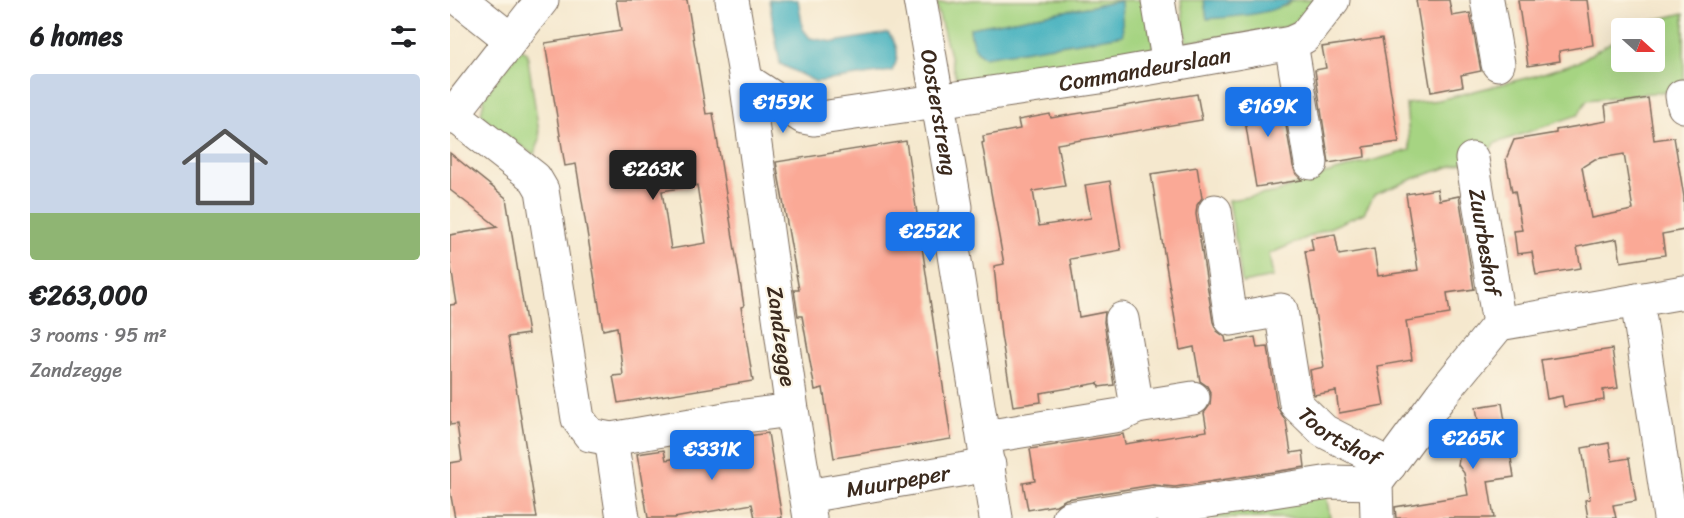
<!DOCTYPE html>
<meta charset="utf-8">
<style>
:root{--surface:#fff;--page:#f2f2f2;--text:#202124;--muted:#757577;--line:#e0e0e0;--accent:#1a73e8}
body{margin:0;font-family:Sriracha,sans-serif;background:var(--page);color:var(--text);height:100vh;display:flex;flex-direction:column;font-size:22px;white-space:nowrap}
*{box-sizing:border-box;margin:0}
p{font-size:20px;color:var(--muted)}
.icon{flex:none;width:33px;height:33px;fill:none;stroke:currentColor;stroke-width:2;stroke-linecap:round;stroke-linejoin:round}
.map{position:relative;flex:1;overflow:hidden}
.side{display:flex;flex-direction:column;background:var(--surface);width:450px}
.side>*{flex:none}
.needle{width:39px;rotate:111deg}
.controls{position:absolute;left:1161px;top:18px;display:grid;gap:12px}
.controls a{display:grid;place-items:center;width:54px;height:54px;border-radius:6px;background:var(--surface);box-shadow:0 6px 24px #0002;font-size:30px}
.price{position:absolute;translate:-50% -51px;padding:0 14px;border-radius:6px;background:var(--accent);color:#fff;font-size:20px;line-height:39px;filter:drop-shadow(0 2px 3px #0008)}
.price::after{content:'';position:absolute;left:50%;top:36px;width:18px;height:14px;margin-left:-9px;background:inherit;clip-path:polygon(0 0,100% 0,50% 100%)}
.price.on{background:#222;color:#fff}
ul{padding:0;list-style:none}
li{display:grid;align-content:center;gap:12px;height:318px;padding:0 30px}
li+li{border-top:2px solid var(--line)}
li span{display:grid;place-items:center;height:186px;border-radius:6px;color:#555}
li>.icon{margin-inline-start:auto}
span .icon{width:108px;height:108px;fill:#fffc;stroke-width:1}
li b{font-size:26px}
h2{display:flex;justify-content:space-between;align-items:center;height:72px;padding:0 30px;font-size:26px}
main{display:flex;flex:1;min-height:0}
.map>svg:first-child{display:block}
</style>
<main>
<section class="side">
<h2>6 homes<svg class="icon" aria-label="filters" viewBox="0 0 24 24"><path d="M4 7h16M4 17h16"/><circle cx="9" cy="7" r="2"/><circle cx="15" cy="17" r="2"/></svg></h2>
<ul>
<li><span style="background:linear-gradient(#c9d6e8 75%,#8fb573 0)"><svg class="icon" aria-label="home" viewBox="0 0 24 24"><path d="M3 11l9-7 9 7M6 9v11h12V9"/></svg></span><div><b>€263,000</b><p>3 rooms · 95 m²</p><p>Zandzegge</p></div></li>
</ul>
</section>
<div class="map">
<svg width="1234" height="518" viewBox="0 0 1234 518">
<rect width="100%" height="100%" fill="#fcf5e5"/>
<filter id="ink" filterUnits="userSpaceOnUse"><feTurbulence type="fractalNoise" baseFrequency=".0167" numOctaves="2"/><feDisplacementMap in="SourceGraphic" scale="12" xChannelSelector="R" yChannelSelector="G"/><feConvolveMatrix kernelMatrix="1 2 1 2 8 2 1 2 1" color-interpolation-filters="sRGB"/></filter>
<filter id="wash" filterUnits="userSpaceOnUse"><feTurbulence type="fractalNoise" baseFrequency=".008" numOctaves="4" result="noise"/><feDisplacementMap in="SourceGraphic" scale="24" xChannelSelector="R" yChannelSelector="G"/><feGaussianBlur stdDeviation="1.35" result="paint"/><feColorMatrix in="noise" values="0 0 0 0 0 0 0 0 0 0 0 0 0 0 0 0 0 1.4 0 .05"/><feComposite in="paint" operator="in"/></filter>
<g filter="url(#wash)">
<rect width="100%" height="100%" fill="#f5e8ce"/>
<g fill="#a6d482" stroke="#707f50" stroke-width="1.5" fill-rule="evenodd">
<path d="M523 0H696L704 50 507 82 486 4ZM671 1 534 57C523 50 521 40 520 28Z"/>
<path d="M731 0H754L757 19 836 6 843 0H866L852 19 836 27 736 42Z"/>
<path d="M1234 13V86L1227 90 1137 100 1128 115 1046 143 1034 155 963 179 924 195 914 213 819 254 823 277 792 283 779 200 828 192 861 178 960 150 956 104 989 100 1084 76 1128 62 1171 36 1172 62H1204V28H1183L1190 24Z"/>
<path d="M71 49 77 53 90 139 84 155 43 126 31 114 35 95Z"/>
<path d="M876 494 880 518H738Z"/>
</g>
<g fill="#42b0be" stroke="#3e6d6e" stroke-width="1.5">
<path d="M319 0H348L353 29 360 38 384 42 438 33C449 46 450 57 442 71L366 82 330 64Z"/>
<path d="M754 0H843C823 15 783 17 757 19Z"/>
<path d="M671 1 673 35 534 57C523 50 521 40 520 28Z"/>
</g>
<g id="blocks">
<g fill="#faa996" fill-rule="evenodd">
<path d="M166 0H237L256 114 263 113 294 306 291 307 303 381 168 403 163 376 173 375 167 327 153 330 126 164 115 166 95 43 171 31ZM247 185 256 243 221 249 212 191Z"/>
<path d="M966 0H999L1002 16 1020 13 1031 71 1011 75 1013 86 981 92Z"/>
<path d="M1068 0H1137L1143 45 1109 51 1110 61 1078 66Z"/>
<path d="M932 38 949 142 914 147 915 157 879 163 865 70 876 68 872 47Z"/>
<path d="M817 86 819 98 831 96 843 166 846 174 852 180 806 187 790 90Z"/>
<path d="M747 94 752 120 607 144 615 186 583 191 589 226 641 218 635 185 660 181 671 250 620 259 629 317 655 312 654 322 664 385 649 387 648 383 590 393 591 402 563 406 551 335 544 266 554 264 532 143 534 142 533 136 570 129 568 120 600 114 601 118Z"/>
<path d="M1198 98 1204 140 1224 137 1234 197V230L1212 234 1215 255 1171 262 1167 239 1127 247 1131 268 1086 275 1082 252 1067 254 1064 231 1072 230 1065 191 1062 192 1056 159 1064 140 1106 133V130L1157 121 1155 105ZM1174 154 1183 210 1141 218 1132 167 1145 159Z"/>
<path d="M456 141 501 439 384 458 373 388 365 390 352 316H348L344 290H349L326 162Z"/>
<path d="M0 153 56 198 78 334 58 337 87 518H5L0 491V463L12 461 7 424 0 425V305L7 304 0 261V235L48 227 0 190Z"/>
<path d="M747 167 752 198 747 205 746 214 763 322 767 331 775 337 776 342 805 337 807 348 818 347 827 407 836 421 841 453 853 451 855 467 725 487 703 485 616 499 606 505 578 510 573 483 585 481 580 449 673 434 675 444 757 431 754 413 760 405 761 394 757 386 750 381 744 347 730 350 701 174Z"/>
<path d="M987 189 989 200 1009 196 1024 289 997 293 1000 314 956 321 962 360 927 366 934 405 889 413 886 391 864 395 860 370 874 367 855 251 863 250 861 238 885 234 889 255 924 249 928 276 968 270 956 194Z"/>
<path d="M1162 349 1168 388 1153 390 1154 400 1114 407 1112 396 1097 399 1091 360Z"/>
<path d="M1052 403 1064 477 1038 481 1044 518H946L945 507 1018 495 1014 473 1008 465 1010 453 1004 440 1007 430 1029 427 1026 407Z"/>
<path d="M318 433 332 518H305L302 504 224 518H198L187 454 214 450 216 460 258 453 293 447 291 437Z"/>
<path d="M1159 443 1162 461 1179 458 1186 501 1163 505 1166 518H1138L1135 500 1140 499 1132 448Z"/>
</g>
</g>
</g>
<g filter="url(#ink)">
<use href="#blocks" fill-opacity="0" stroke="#7c6c5c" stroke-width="1.5"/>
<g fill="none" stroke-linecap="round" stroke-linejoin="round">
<g stroke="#7c6c5c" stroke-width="35">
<g id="minor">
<path d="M11 0 60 39"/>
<path id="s1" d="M282 0 296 80 353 117 364 119 650 77 841 43 854 37 883 0"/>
<path id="s2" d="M470 0 506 207 501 236 546 518"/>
<path d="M708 0 719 65"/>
<path d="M1037 0 1048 64"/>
<path d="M841 43 861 163"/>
<path d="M1232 96 1234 106"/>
<path d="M3 114 85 178 92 190 128 419 140 435 161 439 287 417 342 410 296 80"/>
<path d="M0 118 92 0"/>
<path id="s3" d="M1022 159 1049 324"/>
<path id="s4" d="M765 211 781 319 831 310 846 404 874 431 940 465"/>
<path d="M1187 300 1220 518"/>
<path d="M672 319 687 407"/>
<path d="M342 410 360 518"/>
<path d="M535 437 670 415 687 407 743 398"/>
<path d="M161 439 173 518"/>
<path id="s5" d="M357 496 539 465"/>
<path d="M619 518 706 504 726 506 880 482 926 483"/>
<path d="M927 518 926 483 992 394 1049 324 1234 292"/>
</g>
</g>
<use href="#minor" stroke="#fff" stroke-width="33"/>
</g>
</g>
<g text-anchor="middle" stroke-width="4.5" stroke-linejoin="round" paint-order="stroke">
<g font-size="22" fill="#3b2a1e" stroke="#fcf5e5">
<text dy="8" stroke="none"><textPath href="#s1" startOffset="495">Commandeurslaan</textPath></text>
<text dy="8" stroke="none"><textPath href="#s2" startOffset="114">Oosterstreng</textPath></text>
<text dy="8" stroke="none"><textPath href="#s3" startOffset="84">Zuurbeshof</textPath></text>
<text transform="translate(332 336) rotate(82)" y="8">Zandzegge</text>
<text dy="8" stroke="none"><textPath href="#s4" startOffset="310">Toortshof</textPath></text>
<text dy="8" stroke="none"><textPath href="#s5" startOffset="92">Muurpeper</textPath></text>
</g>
</g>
</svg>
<div class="controls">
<a><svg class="needle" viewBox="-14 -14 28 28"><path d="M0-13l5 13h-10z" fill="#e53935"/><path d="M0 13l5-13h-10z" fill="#757577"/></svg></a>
</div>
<b class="price" style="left:333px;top:134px">€159K</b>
<b class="price" style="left:818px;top:138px">€169K</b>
<b class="price on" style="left:203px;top:201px">€263K</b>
<b class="price" style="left:480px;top:263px">€252K</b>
<b class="price" style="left:1023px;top:470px">€265K</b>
<b class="price" style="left:262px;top:481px">€331K</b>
</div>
</main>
